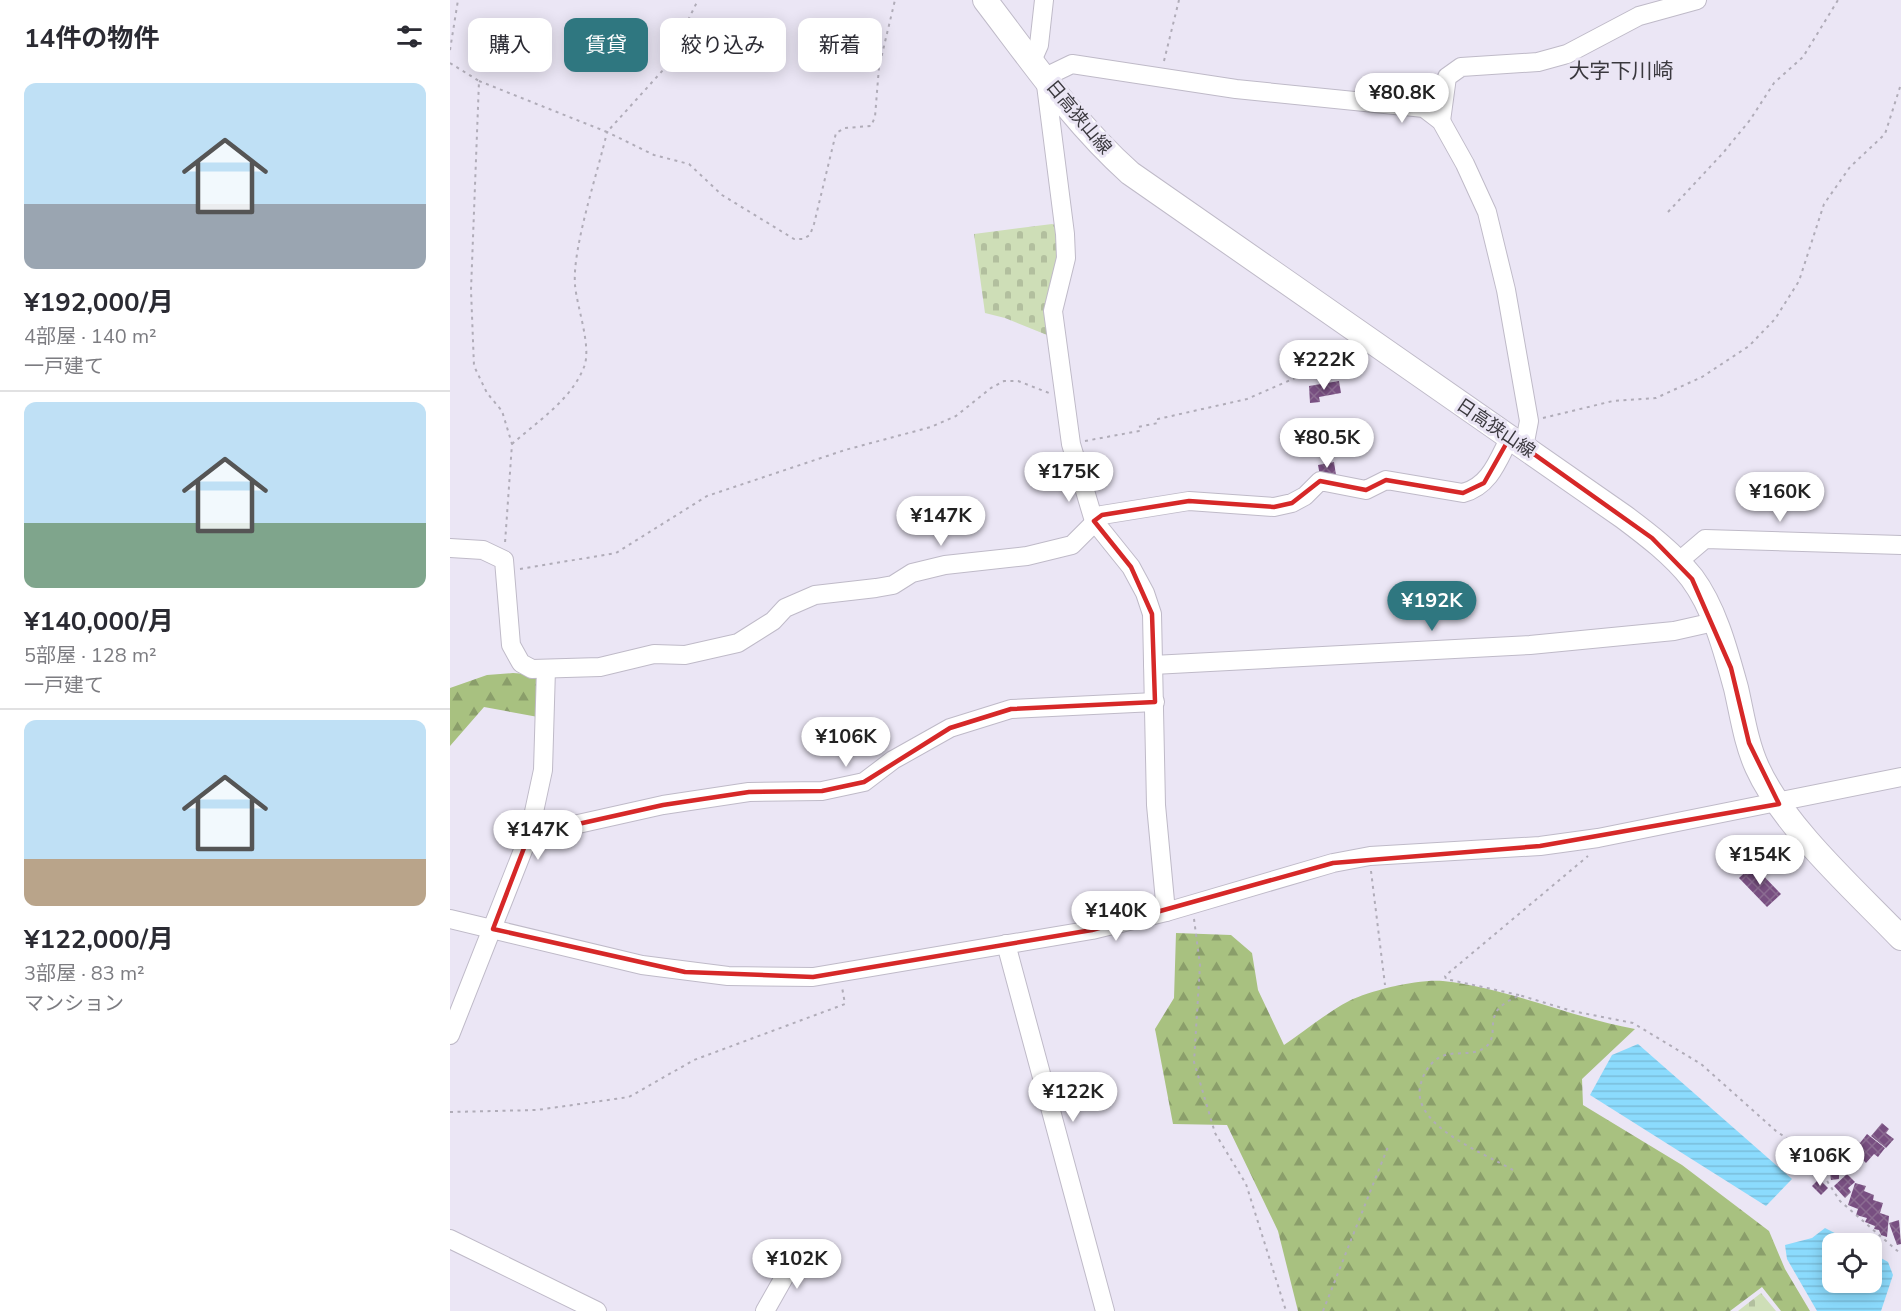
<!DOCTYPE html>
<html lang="ja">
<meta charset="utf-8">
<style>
:root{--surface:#fff;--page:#f2f2f3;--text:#2b2b33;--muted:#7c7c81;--line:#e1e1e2;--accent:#2f7780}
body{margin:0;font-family:"Nunito Sans","Noto Sans JP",sans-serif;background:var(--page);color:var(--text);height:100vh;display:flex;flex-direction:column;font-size:22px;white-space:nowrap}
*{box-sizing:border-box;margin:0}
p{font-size:20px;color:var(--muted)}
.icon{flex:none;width:33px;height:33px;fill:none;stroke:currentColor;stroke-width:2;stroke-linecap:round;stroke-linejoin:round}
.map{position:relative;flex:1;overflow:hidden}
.details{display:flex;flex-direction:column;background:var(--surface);width:450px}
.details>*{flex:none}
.guide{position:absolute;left:18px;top:18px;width:570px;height:54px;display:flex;gap:12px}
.controls{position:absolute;left:1372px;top:1233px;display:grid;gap:12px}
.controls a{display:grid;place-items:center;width:60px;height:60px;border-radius:12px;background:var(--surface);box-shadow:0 3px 15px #0003;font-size:30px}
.price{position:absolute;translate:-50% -51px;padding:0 14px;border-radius:21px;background:#fff;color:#222;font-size:20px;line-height:39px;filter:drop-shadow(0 2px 3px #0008)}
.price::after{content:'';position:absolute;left:50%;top:36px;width:18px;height:14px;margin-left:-9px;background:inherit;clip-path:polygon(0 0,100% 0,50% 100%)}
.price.active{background:var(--accent);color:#fff}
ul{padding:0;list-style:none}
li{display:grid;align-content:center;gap:12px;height:318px;padding:0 24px}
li+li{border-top:2px solid var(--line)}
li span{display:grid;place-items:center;height:186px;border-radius:12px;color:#555}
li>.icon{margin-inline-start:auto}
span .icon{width:108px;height:108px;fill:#fffc;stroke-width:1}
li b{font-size:26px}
h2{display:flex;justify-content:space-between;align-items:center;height:72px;padding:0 24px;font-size:26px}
.pill{padding:0 21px;border-radius:12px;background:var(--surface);box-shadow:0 3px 15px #0003;font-size:21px;line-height:54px}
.pill.active{background:var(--accent);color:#fff}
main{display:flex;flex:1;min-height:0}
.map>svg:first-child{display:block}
</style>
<main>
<section class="details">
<h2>14件の物件<svg class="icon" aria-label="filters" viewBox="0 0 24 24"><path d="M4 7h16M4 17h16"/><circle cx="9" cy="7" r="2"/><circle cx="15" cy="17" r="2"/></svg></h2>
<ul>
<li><span style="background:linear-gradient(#bfe0f5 65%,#9aa5b1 0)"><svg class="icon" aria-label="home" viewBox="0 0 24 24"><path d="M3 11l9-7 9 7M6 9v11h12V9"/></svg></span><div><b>¥192,000/月</b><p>4部屋 · 140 m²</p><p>一戸建て</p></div></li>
<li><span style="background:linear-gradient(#bfe0f5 65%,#7fa58c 0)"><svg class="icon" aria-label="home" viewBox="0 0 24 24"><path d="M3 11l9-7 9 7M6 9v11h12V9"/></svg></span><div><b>¥140,000/月</b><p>5部屋 · 128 m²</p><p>一戸建て</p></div></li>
<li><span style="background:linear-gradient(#bfe0f5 75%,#b9a48a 0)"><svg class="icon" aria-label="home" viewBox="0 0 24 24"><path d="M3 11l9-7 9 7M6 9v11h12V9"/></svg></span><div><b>¥122,000/月</b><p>3部屋 · 83 m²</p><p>マンション</p></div></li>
</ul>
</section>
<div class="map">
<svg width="1451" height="1311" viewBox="0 0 1451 1311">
<defs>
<pattern id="forest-firs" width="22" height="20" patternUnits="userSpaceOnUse" patternTransform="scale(1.5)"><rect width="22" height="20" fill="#a8c180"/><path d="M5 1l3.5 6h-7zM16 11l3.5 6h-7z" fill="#8a9e6a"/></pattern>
<pattern id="cemetery-stones" width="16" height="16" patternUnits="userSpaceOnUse" patternTransform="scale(1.5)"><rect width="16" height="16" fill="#cedeb7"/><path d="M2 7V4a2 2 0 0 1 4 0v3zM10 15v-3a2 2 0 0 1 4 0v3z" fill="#b2bf9e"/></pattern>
<pattern id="water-rules" width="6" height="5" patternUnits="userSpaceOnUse" patternTransform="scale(1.5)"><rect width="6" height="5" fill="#8bdbfd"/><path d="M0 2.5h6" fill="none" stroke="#79bdda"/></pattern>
<pattern id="building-cross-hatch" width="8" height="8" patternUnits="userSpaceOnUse" patternTransform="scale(1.5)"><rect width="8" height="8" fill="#784f81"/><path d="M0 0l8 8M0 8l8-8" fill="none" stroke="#8b6c92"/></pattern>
</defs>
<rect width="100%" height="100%" fill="#ebe6f5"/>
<g fill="url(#forest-firs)">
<path d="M63 673 90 675 86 697 88 717 34 707 0 746V688L37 675Z"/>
<path d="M726 933 781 935 802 953 808 990 834 1045C855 1031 876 1013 899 1001 922 990 967 979 993 981 1058 988 1120 1017 1185 1029L1132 1079 1133 1105 1232 1165 1319 1231 1335 1269 1360 1311H1331L1312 1287 1280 1311H848L828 1231 777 1125 723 1124 705 1029 724 998Z"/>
</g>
<g fill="url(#cemetery-stones)">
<path d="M602 224 609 226 610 247 595 311 597 335 555 318 535 313 524 234Z"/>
<path d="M1311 1293 1326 1311H1288Z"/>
</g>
<g fill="url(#water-rules)">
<path d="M1188 1044 1342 1179 1316 1206 1140 1095 1162 1055Z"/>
<path d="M1375 1228 1404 1243 1383 1244V1282H1422V1253L1438 1262 1443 1275 1431 1311H1367L1337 1259 1335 1245 1362 1238Z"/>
</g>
<g fill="url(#building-cross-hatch)">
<path d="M889 381 891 393 869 397 870 402 860 403 859 386Z"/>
<path d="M884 462 886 475 870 476 868 465Z"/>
<path d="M1303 865 1331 894 1317 907 1289 878Z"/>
<path d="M1432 1123 1439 1129 1436 1133 1444 1139 1436 1148 1421 1136Z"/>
<path d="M1417 1134 1435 1148 1428 1157 1424 1154 1416 1163 1413 1160 1406 1169 1394 1159 1391 1163 1385 1159 1397 1148 1400 1151 1407 1141 1410 1143Z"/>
<path d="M1397 1163 1398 1173 1389 1174V1179L1381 1180 1379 1165Z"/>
<path d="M1397 1174 1405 1182 1398 1188 1401 1192 1395 1198 1384 1186Z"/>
<path d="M1369 1179 1378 1188 1371 1195 1362 1186Z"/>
<path d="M1405 1183 1416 1186 1414 1191 1424 1195 1423 1200 1433 1203 1430 1213 1439 1216 1437 1237 1431 1235 1429 1230 1424 1229 1425 1226 1415 1222 1417 1218 1406 1215 1408 1209 1398 1205Z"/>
<path d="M1449 1220 1451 1244 1447 1245 1439 1223Z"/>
</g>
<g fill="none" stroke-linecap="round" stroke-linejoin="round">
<g stroke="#bfbac8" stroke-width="20">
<g id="minor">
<path d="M582 61 589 45 594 0"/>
<path d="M991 121 997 77 1011 67 1088 62 1117 54 1189 16 1247 0"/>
<path d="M0 548 33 550 54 560 61 645 71 663 82 669 150 667 204 654 235 655 288 643 323 621 335 608 365 595 426 588 443 585 462 573 495 565 577 556 622 545 652 515 739 501 824 507 842 503 855 496 870 481 916 490 936 480 1013 493C1040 486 1048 460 1060 437"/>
<path d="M1228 562 1255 539 1451 545"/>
<path d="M703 665 1080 645 1224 631 1264 622"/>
<path d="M79 835 213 805 299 792 372 791 414 782 443 760 500 728 561 709 705 702"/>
<path d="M716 912 706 805 702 614 695 593 681 567 644 521 621 444 603 311 616 258 615 234 595 77 622 64 786 89 974 108 991 121 1015 164 1037 212 1056 290 1079 421 1074 447"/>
<path d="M0 919 192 965 278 976 363 977 642 930 716 912 883 863 920 856 1090 846 1148 838 1451 777"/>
<path d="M556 944 655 1311"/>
<path d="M0 1035 79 835 93 770 96 669"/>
<path d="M0 1239 147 1311"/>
<path d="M315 1311 349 1251"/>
</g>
</g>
<g stroke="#bfbac8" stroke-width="26">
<path id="major" d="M535 0C581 60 624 123 680 173L1174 517C1198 535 1223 554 1242 578 1265 609 1276 652 1286 688 1292 714 1296 743 1307 767 1334 827 1405 890 1451 938"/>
</g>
<g stroke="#b0acb8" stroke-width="2" stroke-dasharray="3 4.5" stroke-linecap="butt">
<path d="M0 50 8 0"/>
<path d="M714 61 729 0"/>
<path d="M0 63 29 81 21 290 24 366 37 393 52 411 62 444 55 543"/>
<path d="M29 81 157 132 214 69 248 0"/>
<path d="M1218 212 1273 153 1300 120 1324 83 1353 57 1388 0"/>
<path d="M1093 418 1163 401 1206 398 1252 377 1299 346 1325 319 1349 281 1374 204 1400 167 1435 134 1451 84"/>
<path d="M635 441 689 431 688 427 708 423V419L797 399 854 374 916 359"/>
<path d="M62 444C88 421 121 400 134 367 142 347 127 308 125 285 122 248 148 172 157 132L204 155 239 164 272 195 344 239H353L360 235 364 224 386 133 395 128 421 126 425 117 429 67 445 0"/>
<path d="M70 569 166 553 257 496 395 450 481 427 506 416 541 388 554 381H568L599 393"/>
<path d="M921 871 935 985"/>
<path d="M744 919 750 965 744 1062 765 1133 796 1184 836 1311"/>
<path d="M1069 995 996 979 995 976 1138 856"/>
<path d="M0 1112 87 1110 179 1097 244 1060 395 1004 392 987"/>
<path d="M1063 1170C1034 1153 958 1125 971 1083 974 1072 980 1063 990 1057 1003 1050 1021 1057 1034 1048 1047 1040 1040 1026 1045 1015 1048 1005 1061 1000 1069 995L1122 1011 1183 1023 1251 1064 1326 1131 1348 1146 1370 1170 1390 1201 1451 1254"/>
<path d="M873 1311 939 1144"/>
</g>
<use href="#minor" stroke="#fff" stroke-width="18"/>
<use href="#major" stroke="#fff" stroke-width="24"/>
</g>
<path fill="none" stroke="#d62828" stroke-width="4.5" stroke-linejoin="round" d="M1060 437 1202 538 1242 579 1281 668 1299 743 1329 804 1090 846 883 863 642 930 363 977 235 972 43 929 79 835 213 805 299 792 372 791 414 782 500 728 561 709 705 702 702 614 681 567 644 521 652 515 739 501 824 507 842 503 870 481 916 490 936 480 1013 493 1034 483Z"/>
<g text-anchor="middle" stroke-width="6" stroke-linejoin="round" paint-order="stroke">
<g font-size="18" fill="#3a383e" stroke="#ebe6f5">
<text transform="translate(629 117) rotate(50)" y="6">日高狭山線</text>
<text transform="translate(1046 428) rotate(34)" y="6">日高狭山線</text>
</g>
<g font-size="21" fill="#3a383e" stroke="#ebe6f5">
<text x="1171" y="78">大字下川崎</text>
</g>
</g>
</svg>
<div class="controls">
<a><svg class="icon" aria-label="locate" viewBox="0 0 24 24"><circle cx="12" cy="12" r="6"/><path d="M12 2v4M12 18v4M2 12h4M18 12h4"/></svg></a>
</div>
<b class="price" style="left:952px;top:124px">¥80.8K</b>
<b class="price" style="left:874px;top:391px">¥222K</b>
<b class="price" style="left:877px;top:469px">¥80.5K</b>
<b class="price" style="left:619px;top:503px">¥175K</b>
<b class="price" style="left:1330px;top:523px">¥160K</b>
<b class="price" style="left:491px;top:547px">¥147K</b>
<b class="price active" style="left:982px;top:632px">¥192K</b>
<b class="price" style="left:396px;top:768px">¥106K</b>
<b class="price" style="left:88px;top:861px">¥147K</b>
<b class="price" style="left:1310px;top:886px">¥154K</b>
<b class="price" style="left:666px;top:942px">¥140K</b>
<b class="price" style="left:623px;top:1123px">¥122K</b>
<b class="price" style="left:1370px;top:1187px">¥106K</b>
<b class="price" style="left:347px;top:1290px">¥102K</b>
<div class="guide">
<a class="pill">購入</a>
<a class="pill active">賃貸</a>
<a class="pill">絞り込み</a>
<a class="pill">新着</a>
</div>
</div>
</main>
